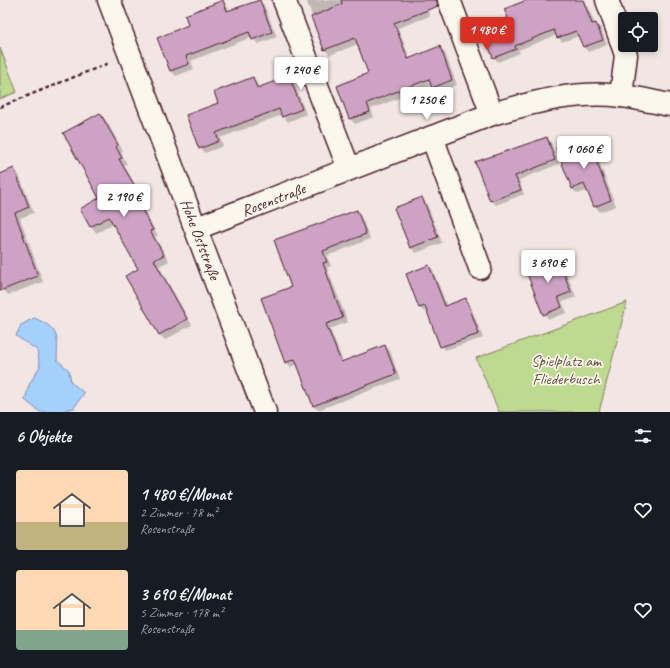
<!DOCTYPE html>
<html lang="de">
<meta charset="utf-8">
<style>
:root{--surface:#171b24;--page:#242831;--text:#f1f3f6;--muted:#9ea1a6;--accent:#d93025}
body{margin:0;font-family:Caveat,sans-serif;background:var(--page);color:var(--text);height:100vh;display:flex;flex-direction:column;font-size:15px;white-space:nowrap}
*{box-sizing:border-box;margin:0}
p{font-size:13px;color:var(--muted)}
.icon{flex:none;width:22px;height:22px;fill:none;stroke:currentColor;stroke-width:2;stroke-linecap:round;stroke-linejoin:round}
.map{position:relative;height:412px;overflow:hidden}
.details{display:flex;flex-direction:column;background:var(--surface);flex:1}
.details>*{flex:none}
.fabs{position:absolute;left:618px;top:12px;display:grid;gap:8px}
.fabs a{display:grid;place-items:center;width:40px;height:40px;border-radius:4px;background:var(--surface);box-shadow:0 2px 6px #0003;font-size:20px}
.price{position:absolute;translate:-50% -34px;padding:0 9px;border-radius:4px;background:#fff;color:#222;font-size:13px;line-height:26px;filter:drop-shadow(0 1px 2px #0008)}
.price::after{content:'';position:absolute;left:50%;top:24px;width:12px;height:9px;margin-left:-6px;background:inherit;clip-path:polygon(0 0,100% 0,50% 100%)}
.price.selected{background:var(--accent);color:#fff}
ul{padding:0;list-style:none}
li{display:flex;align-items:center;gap:12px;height:100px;padding:0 16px}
li span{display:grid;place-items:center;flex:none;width:112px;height:80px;border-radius:4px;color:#555}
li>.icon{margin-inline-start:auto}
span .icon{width:48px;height:48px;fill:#fffc;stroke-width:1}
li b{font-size:17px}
h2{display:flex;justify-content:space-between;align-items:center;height:48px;padding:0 16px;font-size:17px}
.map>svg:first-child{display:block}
</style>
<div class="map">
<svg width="670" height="412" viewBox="0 0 670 412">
<rect width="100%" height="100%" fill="#f2e6e4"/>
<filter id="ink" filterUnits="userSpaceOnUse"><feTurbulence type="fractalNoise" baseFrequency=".025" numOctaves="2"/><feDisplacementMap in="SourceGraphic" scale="8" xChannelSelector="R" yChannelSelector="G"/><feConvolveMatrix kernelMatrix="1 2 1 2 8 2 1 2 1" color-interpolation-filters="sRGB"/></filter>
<g filter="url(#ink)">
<g fill="#bed990" stroke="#847c5e">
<path d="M0 48 17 92 0 99Z"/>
<path d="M627 302 599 412H499L476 358Z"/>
</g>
<path fill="#a4d0fe" stroke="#8089aa" d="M34 318C59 328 58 336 57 360L69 370 71 382 84 393 74 408 58 412H40L25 400 29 385 40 366 37 350 16 336 21 325Z"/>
<g fill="#0003">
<path d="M258 0 264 5 277 37 258 44 252 37 191 61 194 69 176 76 171 71 190 26 223 1 230 11Z"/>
<path d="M306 0H424L430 16 398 28 410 59 439 47 445 53 457 85 438 92 433 85 371 109 374 117 355 124 350 119 338 86 370 74 358 44 330 55 325 50Z"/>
<path d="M530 0H585L595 24 601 28 607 45 588 52 584 47 579 36 562 42 557 35 518 50 520 53 498 62 494 57 509 19Z"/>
<path d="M288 77 294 82 306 114 288 122 282 115 220 138 223 146 205 153 200 148 219 103 253 79 260 88Z"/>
<path d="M100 114 106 120 123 151 121 153 127 164 124 165 142 196 138 199 158 236 155 237 169 261 159 266 192 325 165 340 159 334 139 269 114 223 97 233 91 227 81 209 100 199Z"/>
<path d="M547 138 551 142 559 164 519 180 524 194 496 205 491 201 476 163Z"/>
<path d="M587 138 592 143 616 206 600 212 595 206 587 191 578 194 572 189Z"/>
<path d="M14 170 19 175 34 213 20 218 43 282 8 295 3 289 0 282V175Z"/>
<path d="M422 198 427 204 442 243 416 253 410 247Z"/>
<path d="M357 211 361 216 370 239 327 256 331 266 327 268 348 322 330 329 343 362 385 346 390 351 400 379 318 410 313 406 298 364 291 367 286 362 292 287Z"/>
<path d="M557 257 562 262 576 297 562 302 567 313 549 319 544 314Z"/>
<path d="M429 266 433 270 447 306 465 299 470 304 483 338 445 350 441 346 428 310 424 312 420 308 407 274Z"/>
</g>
<g fill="#cda2c5" stroke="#4a1f2b">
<path d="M223 0 227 11 260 0 272 32 252 40 249 32 186 56 189 64 170 71 157 38 188 25 185 15Z"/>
<path d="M341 0H437L438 6 394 23 408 59 440 46 452 80 432 88 429 79 367 103 370 112 349 119 337 86 368 73 355 38 324 50 311 17 342 4Z"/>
<path d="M527 0H583L592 24 596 23 603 40 583 47 576 31 557 38 554 30 515 46 516 49 493 58 482 28 508 18 504 9Z"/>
<path d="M289 76 302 109 282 117 279 109 247 121 216 133 219 141 199 149 186 115 218 103 214 92 253 77 257 88Z"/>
<path d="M100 113 118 145 116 147 122 158 119 159 137 190 133 193 153 230 150 231 164 255 154 260 187 319 159 335 125 276 138 269 109 217 90 227 80 209 99 198 63 133Z"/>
<path d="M587 136 611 200 594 207 584 184 572 189 556 148Z"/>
<path d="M547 137 555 160 515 176 521 190 490 201 475 162Z"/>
<path d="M14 168 29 207 15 213 38 276 0 291V174Z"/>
<path d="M422 197 438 237 410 248 394 208Z"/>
<path d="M357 210 366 234 323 251 327 262 323 263 343 318 326 324 341 362 385 345 396 374 313 406 295 359 285 363 261 298 291 287 274 240Z"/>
<path d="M557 255 571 292 558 297 562 307 543 315 525 268Z"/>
<path d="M429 265 445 306 466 298 479 334 440 347 425 306 419 308 406 274Z"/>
</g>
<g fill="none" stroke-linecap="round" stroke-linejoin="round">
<g stroke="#4a1f2b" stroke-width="25">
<g id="minor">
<path d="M109 0 265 412"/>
<path d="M284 0 349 169"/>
<path d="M449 0 492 114"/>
<path d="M607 0 626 55 621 96"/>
<path d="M432 137 480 268"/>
<path d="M197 228 492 114C534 102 578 90 622 96 638 98 654 102 670 105"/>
</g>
</g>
<path stroke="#4a1f2b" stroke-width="2.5" stroke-dasharray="4 3" stroke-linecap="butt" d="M0 107 109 63"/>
<use href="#minor" stroke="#fbf7ec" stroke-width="22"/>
</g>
</g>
<g text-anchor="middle" stroke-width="3.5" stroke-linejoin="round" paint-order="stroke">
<g font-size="16" fill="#4a1f2b" stroke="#fbf7ec">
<text transform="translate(273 199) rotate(-21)" y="6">Rosenstraße</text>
<text transform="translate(201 239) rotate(69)" y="6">Hohe Oststraße</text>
</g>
<g font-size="16" fill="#674e44" stroke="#fbf7ec">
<text x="566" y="366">Spielplatz am<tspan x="566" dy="18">Fliederbusch</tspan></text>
</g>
</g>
</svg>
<div class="fabs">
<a><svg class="icon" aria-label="locate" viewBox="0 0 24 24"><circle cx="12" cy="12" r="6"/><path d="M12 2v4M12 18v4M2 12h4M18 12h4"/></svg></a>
</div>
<b class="price selected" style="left:487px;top:51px">1 480 €</b>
<b class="price" style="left:301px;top:91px">1 240 €</b>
<b class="price" style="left:427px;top:121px">1 250 €</b>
<b class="price" style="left:584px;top:170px">1 060 €</b>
<b class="price" style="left:124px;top:218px">2 190 €</b>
<b class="price" style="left:548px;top:284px">3 690 €</b>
</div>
<section class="details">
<h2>6 Objekte<svg class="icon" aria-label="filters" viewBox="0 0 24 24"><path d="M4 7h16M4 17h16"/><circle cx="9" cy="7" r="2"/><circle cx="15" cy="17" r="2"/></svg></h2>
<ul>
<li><span style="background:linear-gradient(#ffd9b3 65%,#c2b280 0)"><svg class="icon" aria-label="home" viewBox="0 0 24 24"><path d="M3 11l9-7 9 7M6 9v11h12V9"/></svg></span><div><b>1 480 €/Monat</b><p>2 Zimmer · 78 m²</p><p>Rosenstraße</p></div><svg class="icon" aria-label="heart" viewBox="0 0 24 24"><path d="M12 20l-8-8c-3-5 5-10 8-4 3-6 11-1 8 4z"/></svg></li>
<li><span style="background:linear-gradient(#ffd9b3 75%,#7fa58c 0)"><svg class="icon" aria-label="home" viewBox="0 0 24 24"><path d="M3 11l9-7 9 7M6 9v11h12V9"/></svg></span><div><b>3 690 €/Monat</b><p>5 Zimmer · 178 m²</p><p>Rosenstraße</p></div><svg class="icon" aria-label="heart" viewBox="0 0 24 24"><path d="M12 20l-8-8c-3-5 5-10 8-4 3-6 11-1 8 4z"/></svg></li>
</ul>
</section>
